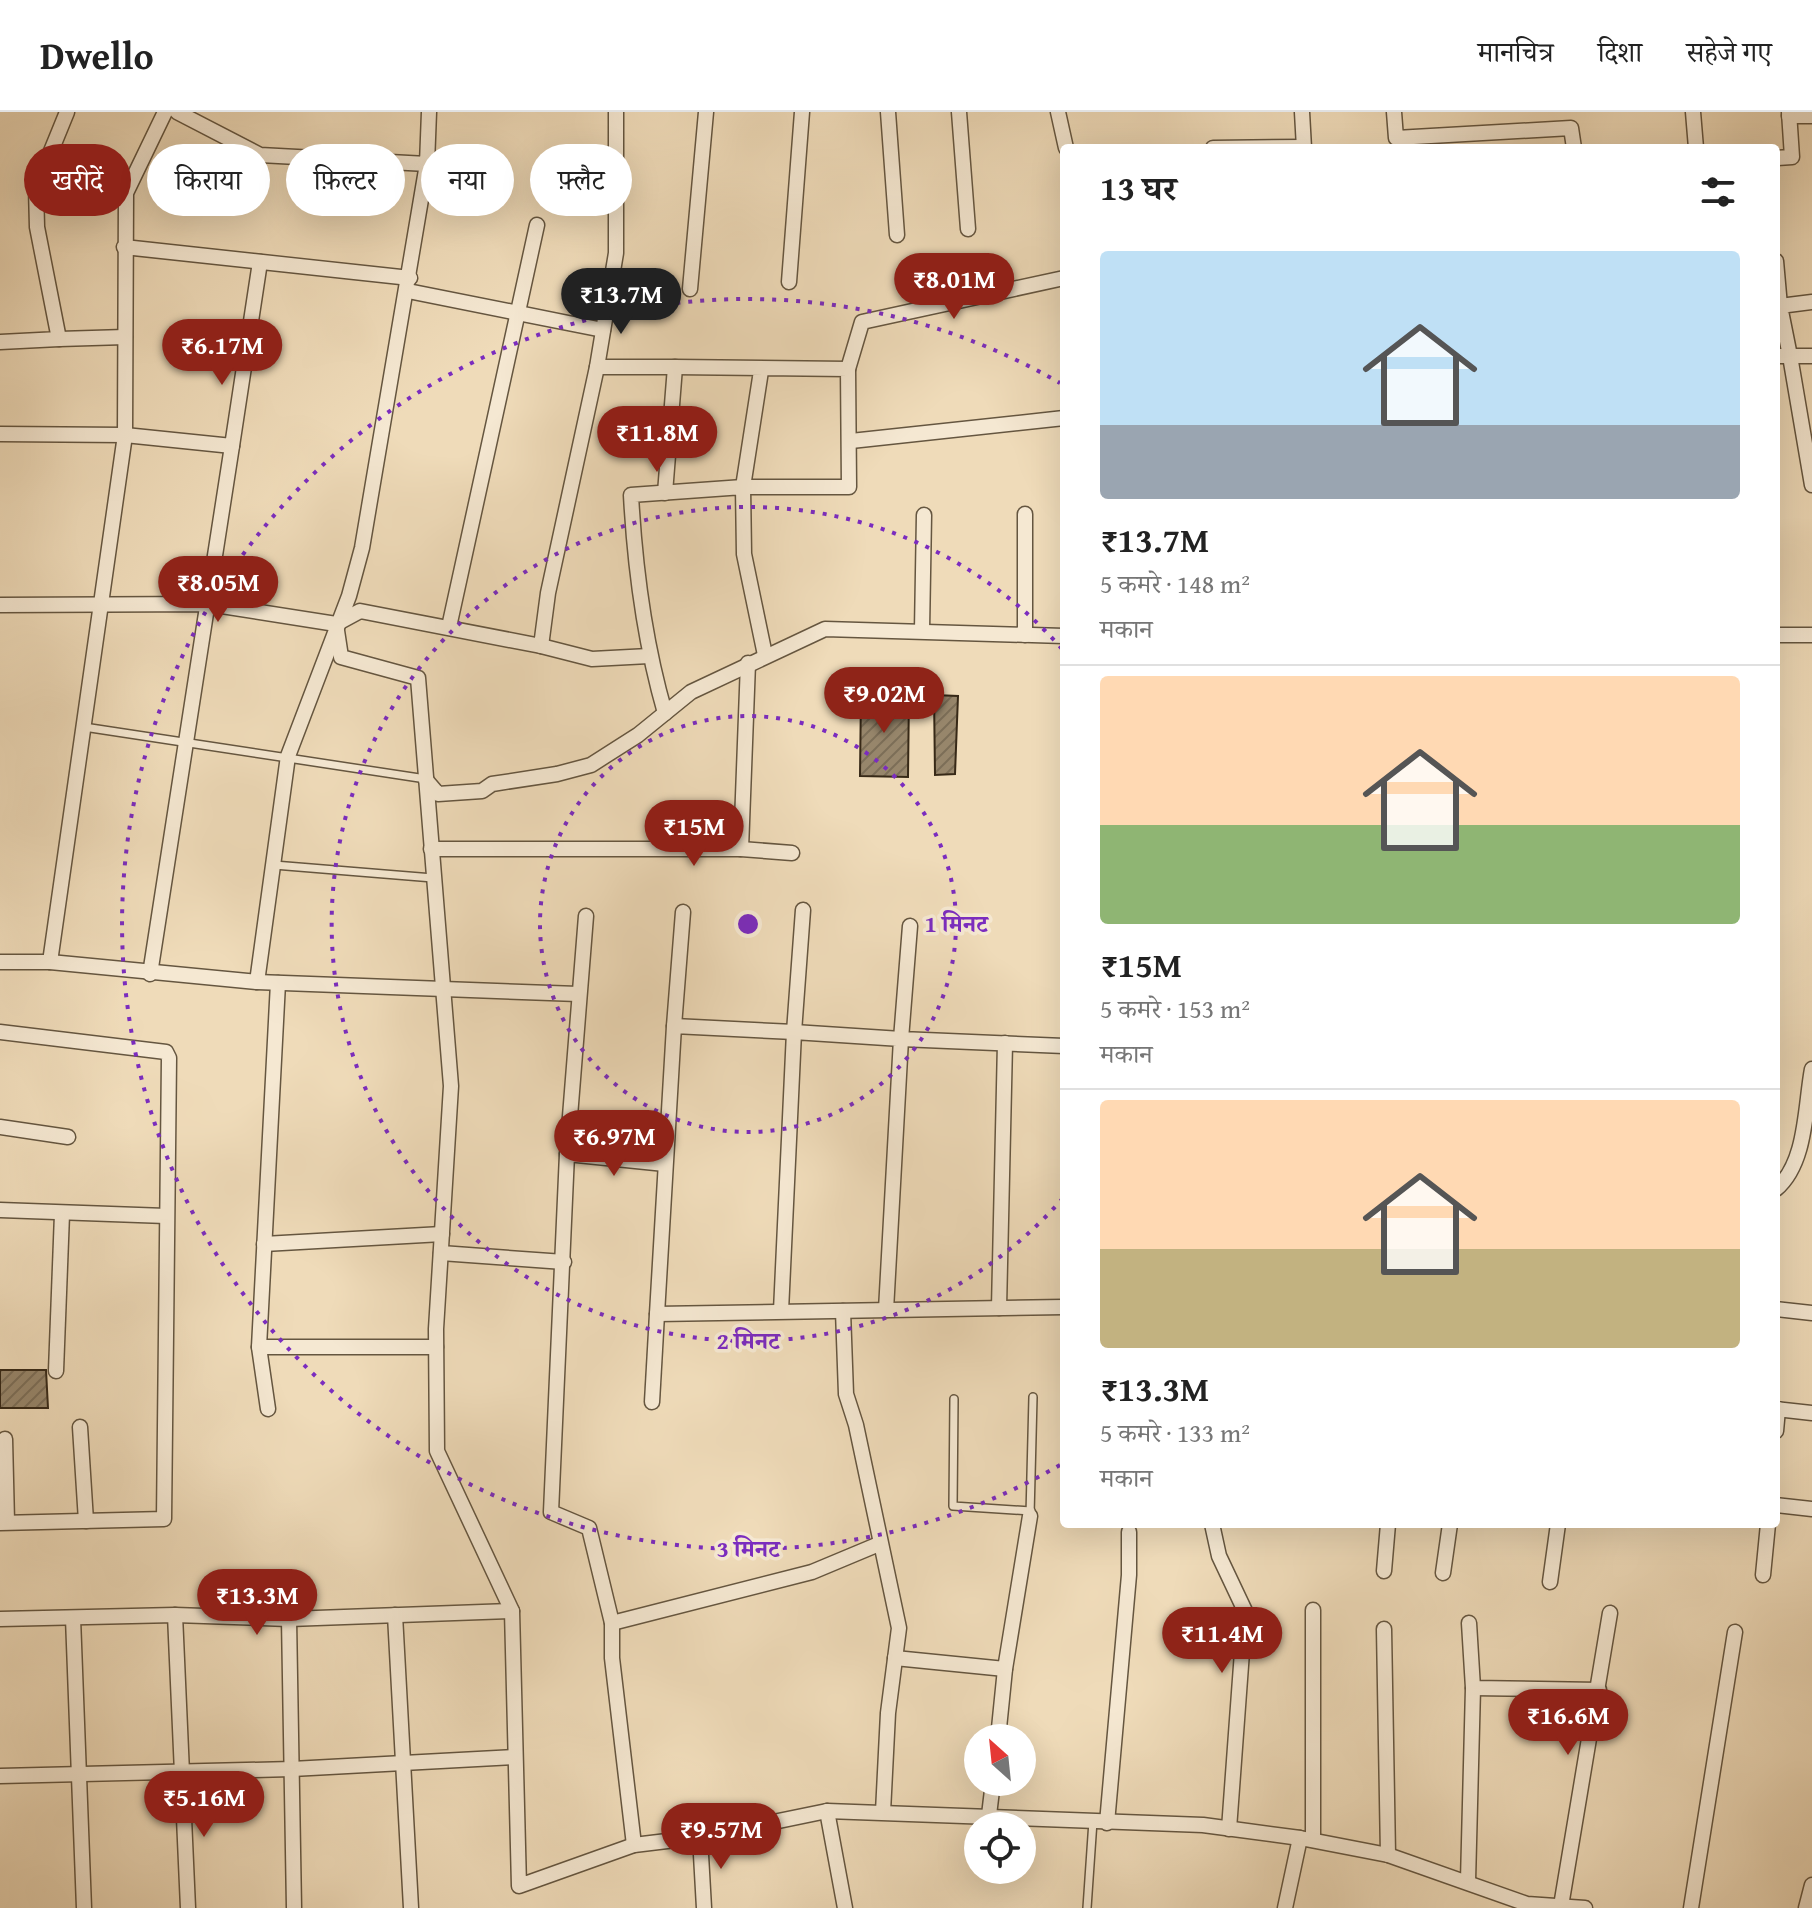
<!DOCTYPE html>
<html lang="hi">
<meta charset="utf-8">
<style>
:root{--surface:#fff;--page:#f6f6f6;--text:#222;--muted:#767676;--line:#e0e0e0;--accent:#8f2418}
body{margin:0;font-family:"Gentium Book Plus","Noto Serif Devanagari",serif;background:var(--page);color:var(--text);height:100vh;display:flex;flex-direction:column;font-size:30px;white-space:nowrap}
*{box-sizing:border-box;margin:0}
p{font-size:26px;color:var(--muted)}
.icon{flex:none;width:44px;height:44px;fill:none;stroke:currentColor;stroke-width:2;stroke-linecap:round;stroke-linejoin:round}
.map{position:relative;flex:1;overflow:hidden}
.panel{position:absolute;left:1060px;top:32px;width:720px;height:1384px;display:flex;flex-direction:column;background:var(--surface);border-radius:8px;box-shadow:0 8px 32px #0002}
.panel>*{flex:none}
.banner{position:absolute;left:24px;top:32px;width:760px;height:72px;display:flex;gap:16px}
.needle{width:52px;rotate:333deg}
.tools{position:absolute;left:964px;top:1612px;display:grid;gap:16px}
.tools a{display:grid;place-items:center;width:72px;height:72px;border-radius:50%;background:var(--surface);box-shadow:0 8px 32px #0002;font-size:40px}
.price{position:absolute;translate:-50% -68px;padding:0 18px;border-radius:28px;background:var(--accent);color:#fff;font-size:26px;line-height:52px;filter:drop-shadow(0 2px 4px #0008)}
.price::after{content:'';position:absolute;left:50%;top:48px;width:24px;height:18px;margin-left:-12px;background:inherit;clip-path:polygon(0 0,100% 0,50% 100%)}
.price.current{background:#222;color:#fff}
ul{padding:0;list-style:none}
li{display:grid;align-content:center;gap:16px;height:424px;padding:0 40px}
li+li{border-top:2px solid var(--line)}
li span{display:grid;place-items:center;height:248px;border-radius:8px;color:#555}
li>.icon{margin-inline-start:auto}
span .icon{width:144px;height:144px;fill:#fffc;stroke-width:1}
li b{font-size:34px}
h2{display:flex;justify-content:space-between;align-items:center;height:96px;padding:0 40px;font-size:34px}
.pill{padding:0 28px;border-radius:36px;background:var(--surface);box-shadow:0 8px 32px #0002;font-size:28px;line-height:72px}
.pill.current{background:var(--accent);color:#fff}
header{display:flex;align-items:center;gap:48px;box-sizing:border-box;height:112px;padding:0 40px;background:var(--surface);border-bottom:2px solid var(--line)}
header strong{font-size:38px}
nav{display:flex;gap:44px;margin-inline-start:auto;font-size:28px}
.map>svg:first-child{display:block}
</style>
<header>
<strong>Dwello</strong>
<nav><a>मानचित्र</a><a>दिशा</a><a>सहेजे गए</a></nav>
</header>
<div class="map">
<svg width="1812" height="1796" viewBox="0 0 1812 1796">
<defs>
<pattern id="building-hatch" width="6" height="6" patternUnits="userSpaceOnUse" patternTransform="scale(2)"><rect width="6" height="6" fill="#97866b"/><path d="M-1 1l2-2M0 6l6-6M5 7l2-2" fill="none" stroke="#7c6e57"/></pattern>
</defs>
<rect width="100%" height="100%" fill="#efdbb9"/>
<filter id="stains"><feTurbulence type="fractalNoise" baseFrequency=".0025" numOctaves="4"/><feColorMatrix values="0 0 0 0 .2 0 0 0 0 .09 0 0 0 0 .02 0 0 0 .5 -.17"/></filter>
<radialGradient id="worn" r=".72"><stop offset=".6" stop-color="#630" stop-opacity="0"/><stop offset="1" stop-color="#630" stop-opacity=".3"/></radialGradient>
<g fill="url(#building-hatch)" stroke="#372917" stroke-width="2">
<path d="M861 580 909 582 908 665 860 664Z"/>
<path d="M934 583 958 584 955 662 935 663Z"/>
<path d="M0 1258H46L48 1296H0Z"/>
</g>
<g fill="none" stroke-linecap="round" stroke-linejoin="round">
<g stroke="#655640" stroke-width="10">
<g id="service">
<path d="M84 615 426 667"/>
<path d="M274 753 433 766"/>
<path d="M954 1287 953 1394 1031 1399"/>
<path d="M1030 1403 1033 1285"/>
<path d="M1087 1796 1093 1709"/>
</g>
</g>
<g stroke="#655640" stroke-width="17">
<g id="minor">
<path d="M177 0 260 43 427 52 429 0"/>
<path d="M616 0V141L597 255H675L665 381"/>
<path d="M888 0 897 123"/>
<path d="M959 0 968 117"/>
<path d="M1058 0 1066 36"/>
<path d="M1302 0 1304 36"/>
<path d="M1394 0 1396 26 1571 16 1574 36"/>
<path d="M1693 0 1696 36"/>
<path d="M1789 4H1812"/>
<path d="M1213 36 1304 35"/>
<path d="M1776 46 1792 45 1789 0"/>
<path d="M124 135 410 166"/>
<path d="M1776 149 1780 194"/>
<path d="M789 170 802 0"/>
<path d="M690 177 706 0"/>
<path d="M408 179 603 218"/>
<path d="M59 227 125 225"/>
<path d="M0 230 59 227 37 115 36 76 67 0"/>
<path d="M1776 244H1790L1780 194 1812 190"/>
<path d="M1812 244H1790L1812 373"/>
<path d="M675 255 848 257 849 375H743L761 259"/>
<path d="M848 257 862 210 1064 166"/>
<path d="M0 322 125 323 232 334 260 150"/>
<path d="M851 329 1064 306"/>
<path d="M1025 402V523"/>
<path d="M0 493 209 492 336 512 360 499 541 534 548 481 597 255"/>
<path d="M336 512 341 545 418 566 451 974 436 1217 437 1339 512 1499 519 1774 634 1733 700 1725 827 1699 1203 1713 1300 1726 1388 1743 1527 1792 1585 1796"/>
<path d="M449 515 537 113"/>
<path d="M922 518 924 403"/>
<path d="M1776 523H1812"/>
<path d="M541 534 592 547 649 544"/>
<path d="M665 601C644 528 635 458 631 383L743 375 744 442 765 543"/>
<path d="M426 668 438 682 482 679 492 672 557 662 591 653 638 623 691 580 825 517 1064 524"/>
<path d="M431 737H741L748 551"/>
<path d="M741 737 792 741"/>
<path d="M803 798 794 920 674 914 657 1202 1064 1195"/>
<path d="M586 804 567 1042 551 1400 589 1416 612 1511V1546L634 1733"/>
<path d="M910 814 901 927 1064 934"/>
<path d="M0 850H50L257 870 578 882"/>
<path d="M50 850 125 323 126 81 165 0"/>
<path d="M150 862 232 334"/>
<path d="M257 870 288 644 349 484 362 436 427 52"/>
<path d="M278 871 259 1235H436"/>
<path d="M674 914 683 800"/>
<path d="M0 920 166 940 169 946 164 1407 0 1411"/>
<path d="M0 1015 68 1025"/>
<path d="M567 1042 665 1052"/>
<path d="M1776 1077C1807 1051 1805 994 1812 957"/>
<path d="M0 1098 166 1104"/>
<path d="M264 1132 442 1122"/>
<path d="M441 1141 564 1150"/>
<path d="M999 1196 1005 931"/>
<path d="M1776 1197 1812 1201"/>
<path d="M781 1199 794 920 901 927 886 1198"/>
<path d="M843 1199 846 1282 856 1313 899 1516 888 1601 883 1700"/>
<path d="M259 1235 268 1297"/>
<path d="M56 1259 62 1102"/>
<path d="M652 1290 657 1202"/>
<path d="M1776 1297 1812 1301"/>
<path d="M80 1315 86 1409"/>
<path d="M1776 1319 1778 1297"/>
<path d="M5 1327 7 1410"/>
<path d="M1776 1393 1812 1397"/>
<path d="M1212 1412 1219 1444 1245 1499 1229 1717"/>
<path d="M1384 1459 1388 1412"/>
<path d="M1443 1461 1450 1412"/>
<path d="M1763 1463 1768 1412"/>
<path d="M1550 1470 1558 1412"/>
<path d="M1313 1498V1728"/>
<path d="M175 1503 188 1796"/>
<path d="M395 1503 411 1796"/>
<path d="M73 1506 84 1796"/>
<path d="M0 1507 175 1503 289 1507 512 1499"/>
<path d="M289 1507 294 1796"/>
<path d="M612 1511 812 1460 879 1432"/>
<path d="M1469 1511 1473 1576 1599 1578"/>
<path d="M1384 1517 1388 1743"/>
<path d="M895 1546 1005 1557"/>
<path d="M998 1626 1005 1557 1030 1404"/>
<path d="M0 1664 292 1657 513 1645"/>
<path d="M827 1699 845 1796"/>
<path d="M989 1703 993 1670"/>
<path d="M1107 1711 1129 1463V1420"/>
<path d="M700 1725 704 1796"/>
<path d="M1468 1769 1473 1576"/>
<path d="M1561 1794 1610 1501"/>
<path d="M1285 1796 1300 1726"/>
<path d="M1691 1796 1735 1520"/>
<path d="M1806 1796 1812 1773"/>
</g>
</g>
<use href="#service" stroke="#f5e8d2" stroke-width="7"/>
<use href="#minor" stroke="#f5e8d2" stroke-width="14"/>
</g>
<g fill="none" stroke="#7b2cbf" stroke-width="4" stroke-dasharray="4 8">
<circle cx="748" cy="812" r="208"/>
<path d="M1063 1086A417 417 0 1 1 1063 538"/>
<path d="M1060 1353A625 625 0 1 1 1060 271"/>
</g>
<circle cx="748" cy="812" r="12" fill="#7b2cbf" stroke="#f5e8d2" stroke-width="4"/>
<g font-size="24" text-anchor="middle" font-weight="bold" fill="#7b2cbf" stroke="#f5e8d2" stroke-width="7" stroke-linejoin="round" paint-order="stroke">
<text x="956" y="820">1 मिनट</text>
<text x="748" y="1237">2 मिनट</text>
<text x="748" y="1445">3 मिनट</text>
</g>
<rect width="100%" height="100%" filter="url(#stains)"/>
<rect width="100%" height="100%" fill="url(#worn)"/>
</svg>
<div class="tools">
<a><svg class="needle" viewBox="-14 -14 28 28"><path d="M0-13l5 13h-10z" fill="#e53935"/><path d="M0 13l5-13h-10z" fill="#767676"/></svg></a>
<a><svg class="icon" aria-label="locate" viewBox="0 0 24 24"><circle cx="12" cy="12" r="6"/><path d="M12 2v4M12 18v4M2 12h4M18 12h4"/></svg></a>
</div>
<b class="price" style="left:954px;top:209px">₹8.01M</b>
<b class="price current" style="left:621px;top:224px">₹13.7M</b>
<b class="price" style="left:222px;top:275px">₹6.17M</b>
<b class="price" style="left:657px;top:362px">₹11.8M</b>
<b class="price" style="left:218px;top:512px">₹8.05M</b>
<b class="price" style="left:884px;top:623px">₹9.02M</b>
<b class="price" style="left:694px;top:756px">₹15M</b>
<b class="price" style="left:614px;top:1066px">₹6.97M</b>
<b class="price" style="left:257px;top:1525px">₹13.3M</b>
<b class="price" style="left:1222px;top:1563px">₹11.4M</b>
<b class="price" style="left:1568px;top:1645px">₹16.6M</b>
<b class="price" style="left:204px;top:1727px">₹5.16M</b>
<b class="price" style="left:721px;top:1759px">₹9.57M</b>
<div class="banner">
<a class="pill current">खरीदें</a>
<a class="pill">किराया</a>
<a class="pill">फ़िल्टर</a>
<a class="pill">नया</a>
<a class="pill">फ़्लैट</a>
</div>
<section class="panel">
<h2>13 घर<svg class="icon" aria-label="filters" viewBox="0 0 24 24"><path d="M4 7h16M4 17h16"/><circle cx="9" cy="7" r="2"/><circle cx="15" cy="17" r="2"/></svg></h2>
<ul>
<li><span style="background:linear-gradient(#bfe0f5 70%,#9aa5b1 0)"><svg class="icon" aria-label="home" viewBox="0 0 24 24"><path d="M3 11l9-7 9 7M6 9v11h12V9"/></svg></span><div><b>₹13.7M</b><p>5 कमरे · 148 m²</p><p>मकान</p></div></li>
<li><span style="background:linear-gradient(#ffd9b3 60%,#8fb573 0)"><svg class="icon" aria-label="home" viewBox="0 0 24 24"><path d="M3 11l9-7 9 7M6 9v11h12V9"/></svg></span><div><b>₹15M</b><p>5 कमरे · 153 m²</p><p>मकान</p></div></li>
<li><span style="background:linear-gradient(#ffd9b3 60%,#c2b280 0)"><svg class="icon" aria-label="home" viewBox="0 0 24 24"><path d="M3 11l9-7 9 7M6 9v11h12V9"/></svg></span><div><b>₹13.3M</b><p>5 कमरे · 133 m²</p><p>मकान</p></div></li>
</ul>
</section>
</div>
